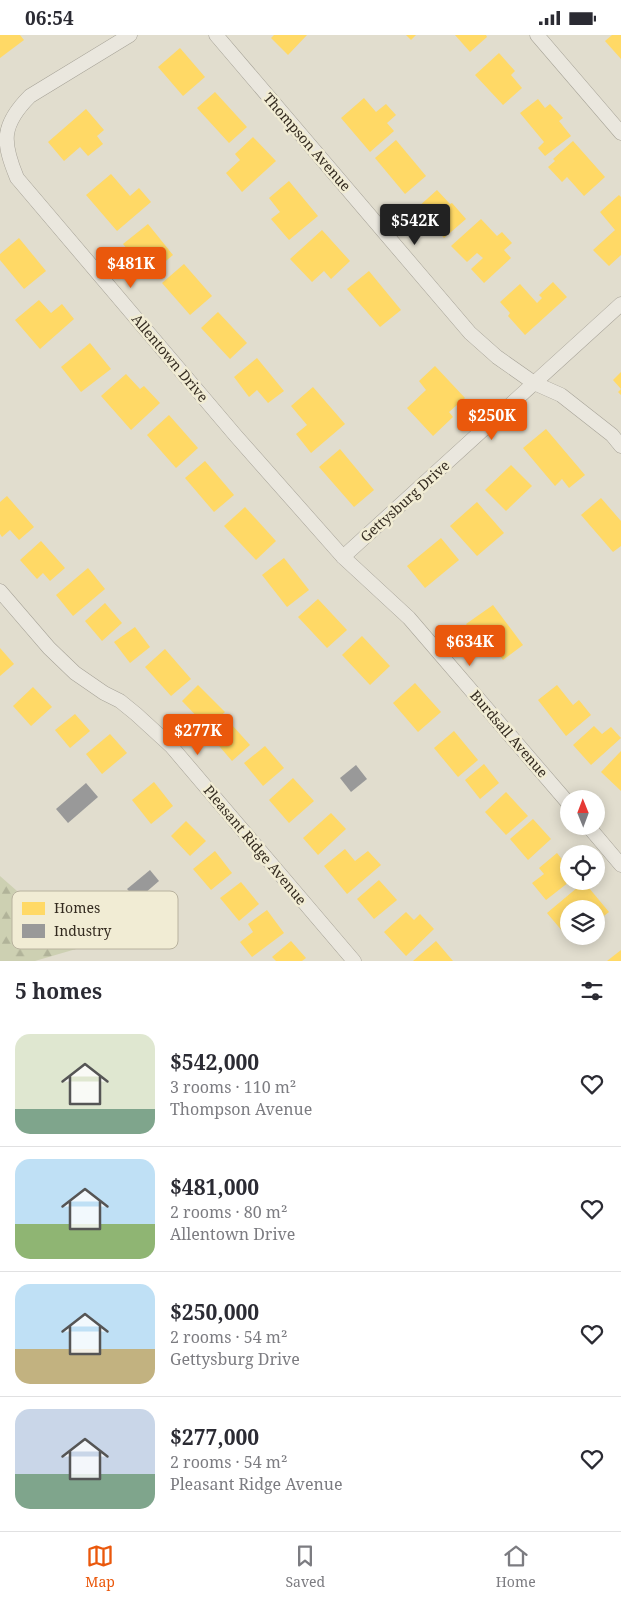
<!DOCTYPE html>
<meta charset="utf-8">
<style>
:root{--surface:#fff;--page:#f7f7f7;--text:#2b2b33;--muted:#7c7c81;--line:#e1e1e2;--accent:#ea580c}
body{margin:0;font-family:"Noto Serif",serif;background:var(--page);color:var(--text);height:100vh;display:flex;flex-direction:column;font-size:19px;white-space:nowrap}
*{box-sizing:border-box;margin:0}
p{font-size:16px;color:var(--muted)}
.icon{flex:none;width:28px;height:28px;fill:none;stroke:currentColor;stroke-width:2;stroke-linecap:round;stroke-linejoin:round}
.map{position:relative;height:926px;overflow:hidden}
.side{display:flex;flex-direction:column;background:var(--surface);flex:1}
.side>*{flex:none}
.needle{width:32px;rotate:359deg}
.fabs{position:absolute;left:560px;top:755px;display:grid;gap:10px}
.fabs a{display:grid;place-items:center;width:45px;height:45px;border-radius:50%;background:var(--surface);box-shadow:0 2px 12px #0003;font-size:25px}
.price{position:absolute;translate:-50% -42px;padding:0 11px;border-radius:5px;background:var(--accent);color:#fff;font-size:16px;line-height:32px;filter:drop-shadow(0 1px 2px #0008)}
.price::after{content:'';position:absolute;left:50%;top:30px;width:15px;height:11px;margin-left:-8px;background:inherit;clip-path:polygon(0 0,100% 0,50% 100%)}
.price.current{background:#222;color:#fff}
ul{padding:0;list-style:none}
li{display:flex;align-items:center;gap:15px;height:125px;padding:0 15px}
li+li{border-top:1px solid var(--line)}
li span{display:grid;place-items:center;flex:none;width:140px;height:100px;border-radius:15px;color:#555}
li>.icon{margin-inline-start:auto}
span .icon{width:60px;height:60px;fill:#fffc;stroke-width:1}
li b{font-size:21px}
h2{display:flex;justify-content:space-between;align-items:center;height:60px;padding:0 15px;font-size:21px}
.status{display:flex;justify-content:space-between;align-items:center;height:35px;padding:0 25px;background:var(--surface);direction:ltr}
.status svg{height:14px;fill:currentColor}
.dock{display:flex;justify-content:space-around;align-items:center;height:70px;border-top:1px solid var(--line);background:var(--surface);font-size:14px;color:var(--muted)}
.dock a{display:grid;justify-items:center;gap:2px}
.dock .current{color:var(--accent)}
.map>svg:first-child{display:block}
</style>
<div class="status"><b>06:54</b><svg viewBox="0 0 49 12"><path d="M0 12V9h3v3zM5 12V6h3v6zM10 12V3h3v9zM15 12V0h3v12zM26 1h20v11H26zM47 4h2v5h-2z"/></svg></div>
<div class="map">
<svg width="621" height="926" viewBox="0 0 621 926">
<defs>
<pattern id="forest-firs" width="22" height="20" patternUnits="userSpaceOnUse" patternTransform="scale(1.25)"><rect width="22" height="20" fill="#cdd0b2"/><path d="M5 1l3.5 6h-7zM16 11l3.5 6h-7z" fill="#b1b399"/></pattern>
</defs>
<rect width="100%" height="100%" fill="#e1ddce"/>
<path fill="url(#forest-firs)" d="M0 841 33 870 64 864 93 868 100 907 35 926H0Z"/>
<g fill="#ffd966">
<path d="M0 0H20L24 5 0 23Z"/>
<path d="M274 0H307L288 20 271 3Z"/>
<path d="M406 0H416L411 5Z"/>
<path d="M455 0H486L487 2 470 17Z"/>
<path d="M612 0H621V24L605 6Z"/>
<path d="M180 13 205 42 183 61 158 32Z"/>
<path d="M499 18 515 36 511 40 522 53 503 70 475 40Z"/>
<path d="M215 57 247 92 229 108 197 73Z"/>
<path d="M364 63 376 77 386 69 396 80 387 88 394 96 370 117 341 83Z"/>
<path d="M538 64 545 73 550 69 563 83 559 86 571 101 545 121 538 113 544 107 520 78Z"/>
<path d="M86 74 104 95 97 101 103 109 88 121 80 112 64 126 48 107Z"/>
<path d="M253 102 276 126 242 157 226 138 240 125 235 119Z"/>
<path d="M396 105 426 141 405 159 375 123Z"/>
<path d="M573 106 605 142 584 161 567 142 562 147 548 132 555 126 553 124Z"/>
<path d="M111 139 130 161 139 153 151 167 117 196 86 160Z"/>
<path d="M289 146 318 181 289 205 271 184 280 177 269 163Z"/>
<path d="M437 155 450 169 452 168 466 184 444 203 417 173Z"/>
<path d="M619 160 621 162V220L609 231 593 215 615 195 600 177Z"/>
<path d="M481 184 497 201 502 197 512 208 504 215 511 223 484 248 471 234 483 223 477 218 467 227 451 211Z"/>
<path d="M148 189 173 220 149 240 123 209Z"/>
<path d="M322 195 350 226 331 244 324 236 312 247 290 224Z"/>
<path d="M19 203 46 236 24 254 0 225V219Z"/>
<path d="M184 229 212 261 190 280 162 248Z"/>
<path d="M369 236 401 275 380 292 347 254Z"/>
<path d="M553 247 567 262 525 300 508 281 510 278 500 267 520 249 537 268 542 263 539 260Z"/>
<path d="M39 265 51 278 62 269 74 284 40 314 15 285Z"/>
<path d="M218 277 247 308 230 324 201 293Z"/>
<path d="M90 308 111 334 81 357 61 332Z"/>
<path d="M257 323 284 356 268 368 257 355 249 362 234 342Z"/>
<path d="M435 331 465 363 449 377 453 382 433 401 407 373 426 355 419 346Z"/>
<path d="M621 337V360L618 357 621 354 613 345Z"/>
<path d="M126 339 140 354 144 351 160 368 131 395 101 361Z"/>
<path d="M313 352 345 389 311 418 296 399 307 390 291 371Z"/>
<path d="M169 380 198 413 176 433 147 400Z"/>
<path d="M546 394 585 440 569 453 562 444 555 451 523 413Z"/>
<path d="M340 414 374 455 354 472 319 432Z"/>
<path d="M205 426 234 460 214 477 185 443Z"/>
<path d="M511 430 532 451 506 476 485 455Z"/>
<path d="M7 461 34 492 19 505 10 495 2 502 0 499V467Z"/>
<path d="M601 463 621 486V511L613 517 581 480Z"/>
<path d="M477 467 504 498 477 521 450 491Z"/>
<path d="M245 472 276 506 256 525 224 491Z"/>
<path d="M441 503 459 525 425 553 407 531Z"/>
<path d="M41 506 65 533 50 546 43 538 37 544 20 525Z"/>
<path d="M284 523 309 555 287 572 262 540Z"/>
<path d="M88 533 105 554 73 581 56 560Z"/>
<path d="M318 564 347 595 327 613 298 582Z"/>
<path d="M105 568 122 588 102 606 85 586Z"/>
<path d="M493 570 523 610 503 625 487 603 480 608 466 589Z"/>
<path d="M135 592 150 612 130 628 114 607Z"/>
<path d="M362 601 390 631 370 650 342 620Z"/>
<path d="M0 613 14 629 0 641Z"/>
<path d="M165 614 191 644 171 661 145 632Z"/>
<path d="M415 648 441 677 418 697 393 668Z"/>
<path d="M198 650 225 677 208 693 182 666Z"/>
<path d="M557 650 573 670 579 665 591 680 566 701 538 665Z"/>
<path d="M33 652 52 672 31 691 13 671Z"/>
<path d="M75 679 90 696 70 713 55 695Z"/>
<path d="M232 690 250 710 232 726 214 705Z"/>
<path d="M594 691 602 699 611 692 621 703 591 730 573 710Z"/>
<path d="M454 696 478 725 458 742 434 713Z"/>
<path d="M110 699 127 718 102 739 86 719Z"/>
<path d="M265 711 284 733 263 751 244 728Z"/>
<path d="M621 716V756L601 737Z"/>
<path d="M484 729 499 748 480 764 465 745Z"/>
<path d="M293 743 314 766 289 788 269 765Z"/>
<path d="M154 747 173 771 151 789 132 765Z"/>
<path d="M506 757 528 781 506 800 485 777Z"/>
<path d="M331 778 346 794 318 820 303 803Z"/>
<path d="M533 784 551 804 528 825 510 804Z"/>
<path d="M186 786 206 806 190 821 171 801Z"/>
<path d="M345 814 355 826 368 816 381 830 347 859 324 831Z"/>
<path d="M215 816 232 838 211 855 193 834Z"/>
<path d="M557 818 569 833V847L546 865 532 848 544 839 539 833Z"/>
<path d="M379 845 397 865 374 884 357 864Z"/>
<path d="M241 847 259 869 239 886 220 863Z"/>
<path d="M584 847 609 877 596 887V874H569V892L563 897 547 878Z"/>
<path d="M267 875 284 898 252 922 240 907 253 897 248 889Z"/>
<path d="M406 877 414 885 420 879 434 894 406 921 384 897Z"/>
<path d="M291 906 306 923 302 926H276L272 922Z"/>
<path d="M436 906 453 926H413Z"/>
<path d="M621 915V926H607Z"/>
</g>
<g fill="#999">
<path d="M356 730 367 744 351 757 340 743Z"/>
<path d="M86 748 98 762 68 788 56 774Z"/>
<path d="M150 835 159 846 137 865 127 854Z"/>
</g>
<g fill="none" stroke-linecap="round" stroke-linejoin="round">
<g stroke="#a6a297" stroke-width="15">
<g id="minor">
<path d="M130 0 30 61C1 90 2 107 17 143L236 401 343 522 409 583 569 769"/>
<path d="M216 0 470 298 497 322 534 348 561 360 612 400 621 411"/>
<path d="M537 0 621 98"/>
<path d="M343 522 621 269"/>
<path d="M0 556 49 613 75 638 104 658 120 666 136 679 171 711 354 926"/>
<path d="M588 791 621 830"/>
</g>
</g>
<use href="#minor" stroke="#eae7de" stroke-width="14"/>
</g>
<g text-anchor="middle" stroke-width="5" stroke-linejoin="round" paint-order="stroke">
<g font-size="14" fill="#342b20" stroke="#f1ecd4">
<text transform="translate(307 107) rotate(49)" y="5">Thompson Avenue</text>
<text transform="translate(170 323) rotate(50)" y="5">Allentown Drive</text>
<text transform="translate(405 466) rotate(-42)" y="5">Gettysburg Drive</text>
<text transform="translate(509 699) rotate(49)" y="5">Burdsall Avenue</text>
<text transform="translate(255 810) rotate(50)" y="5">Pleasant Ridge Avenue</text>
</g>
</g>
<rect x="12" y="856" width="166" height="58" rx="8" fill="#f1ecd4" stroke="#b8b29e" stroke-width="1"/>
<rect x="22" y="867" width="23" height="13" fill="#ffd966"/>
<rect x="22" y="889" width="23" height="14" fill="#999"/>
<g font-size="14" fill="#342b20">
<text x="54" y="878">Homes</text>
<text x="54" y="901">Industry</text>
</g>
</svg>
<div class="fabs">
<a><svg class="needle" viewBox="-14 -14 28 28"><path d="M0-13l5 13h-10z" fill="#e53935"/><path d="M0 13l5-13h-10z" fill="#7c7c81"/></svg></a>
<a><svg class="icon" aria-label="locate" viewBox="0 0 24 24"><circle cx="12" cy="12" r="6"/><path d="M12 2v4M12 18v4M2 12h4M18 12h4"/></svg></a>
<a><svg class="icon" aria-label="layers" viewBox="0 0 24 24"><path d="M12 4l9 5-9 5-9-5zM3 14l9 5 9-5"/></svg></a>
</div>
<b class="price current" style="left:415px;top:211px">$542K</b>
<b class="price" style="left:131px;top:254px">$481K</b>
<b class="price" style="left:492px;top:406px">$250K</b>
<b class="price" style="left:470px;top:632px">$634K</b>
<b class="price" style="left:198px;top:721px">$277K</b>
</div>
<section class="side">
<h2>5 homes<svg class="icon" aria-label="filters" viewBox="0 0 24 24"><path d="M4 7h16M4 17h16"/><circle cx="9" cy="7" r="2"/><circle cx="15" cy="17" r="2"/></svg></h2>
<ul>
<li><span style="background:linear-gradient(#dfe7d0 75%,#7fa58c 0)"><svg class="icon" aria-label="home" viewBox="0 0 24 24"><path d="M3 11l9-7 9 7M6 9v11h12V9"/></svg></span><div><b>$542,000</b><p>3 rooms · 110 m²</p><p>Thompson Avenue</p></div><svg class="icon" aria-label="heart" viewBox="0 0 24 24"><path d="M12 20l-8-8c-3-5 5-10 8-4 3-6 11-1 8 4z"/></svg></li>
<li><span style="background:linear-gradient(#bfe0f5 65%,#8fb573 0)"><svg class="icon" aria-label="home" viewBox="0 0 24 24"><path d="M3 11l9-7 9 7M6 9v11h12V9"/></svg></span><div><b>$481,000</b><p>2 rooms · 80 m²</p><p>Allentown Drive</p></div><svg class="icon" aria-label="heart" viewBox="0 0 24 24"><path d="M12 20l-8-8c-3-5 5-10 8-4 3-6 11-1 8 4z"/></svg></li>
<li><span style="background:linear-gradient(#bfe0f5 65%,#c2b280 0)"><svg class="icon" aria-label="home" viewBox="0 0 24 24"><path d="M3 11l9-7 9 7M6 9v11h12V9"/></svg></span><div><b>$250,000</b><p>2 rooms · 54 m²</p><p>Gettysburg Drive</p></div><svg class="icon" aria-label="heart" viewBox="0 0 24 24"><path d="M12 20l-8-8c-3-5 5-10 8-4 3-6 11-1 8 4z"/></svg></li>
<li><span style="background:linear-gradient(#c9d6e8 65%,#7fa58c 0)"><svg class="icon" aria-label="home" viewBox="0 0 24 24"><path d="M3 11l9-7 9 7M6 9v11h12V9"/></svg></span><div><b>$277,000</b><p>2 rooms · 54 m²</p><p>Pleasant Ridge Avenue</p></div><svg class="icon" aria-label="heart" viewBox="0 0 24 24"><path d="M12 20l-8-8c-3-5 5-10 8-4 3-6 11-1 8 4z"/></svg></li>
</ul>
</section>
<nav class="dock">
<a class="current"><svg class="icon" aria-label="map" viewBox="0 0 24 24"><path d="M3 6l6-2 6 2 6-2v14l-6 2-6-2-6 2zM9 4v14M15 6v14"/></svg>Map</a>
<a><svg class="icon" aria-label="saved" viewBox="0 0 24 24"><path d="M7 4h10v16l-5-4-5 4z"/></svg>Saved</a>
<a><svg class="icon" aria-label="home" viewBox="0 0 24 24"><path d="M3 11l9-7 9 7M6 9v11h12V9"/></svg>Home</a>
</nav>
